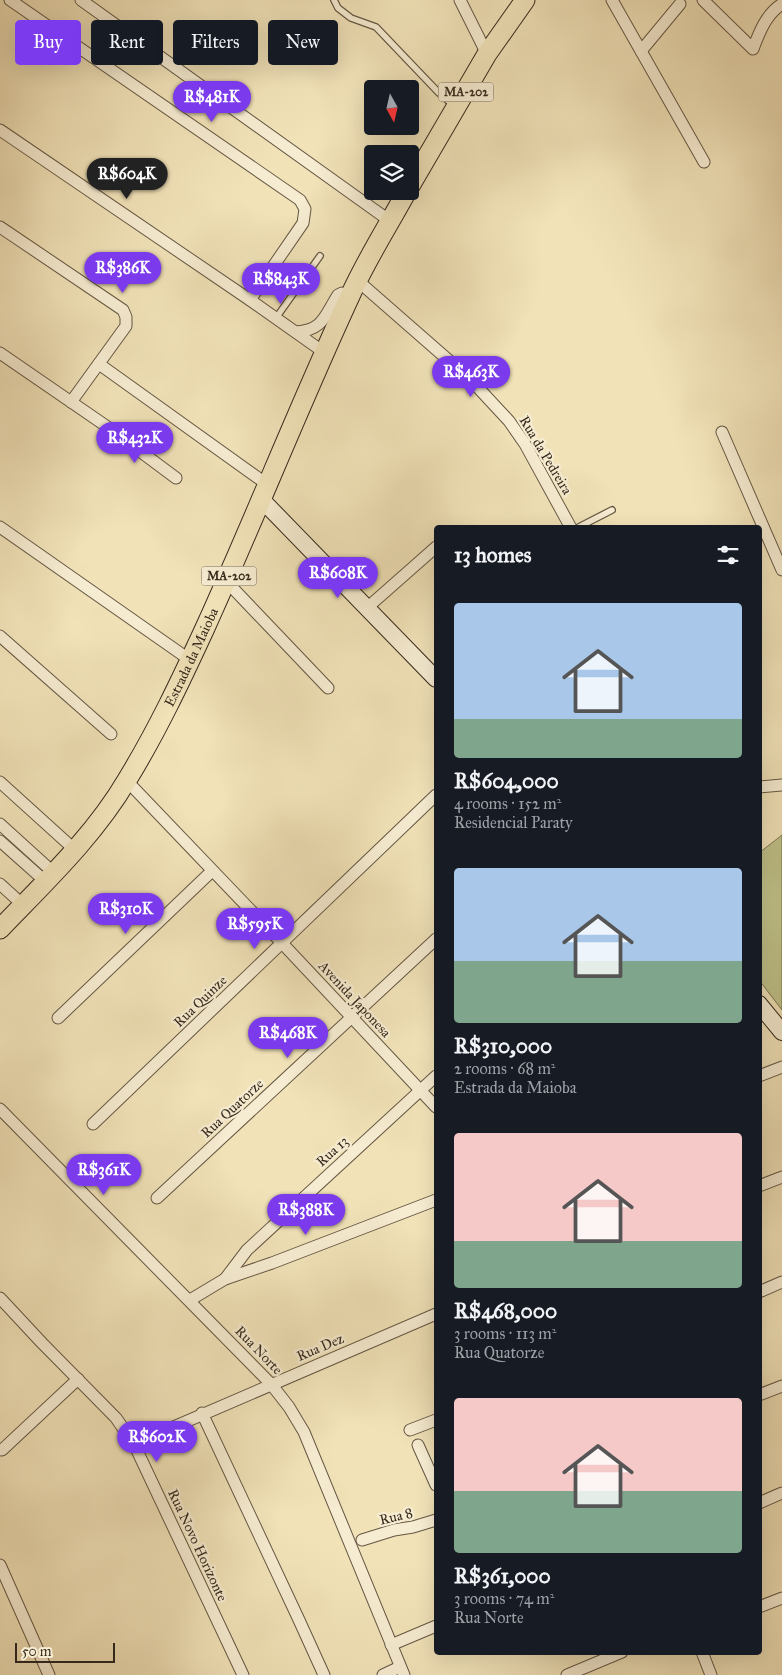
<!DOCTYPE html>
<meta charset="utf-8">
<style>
:root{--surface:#171b24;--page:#20242c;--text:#f1f3f6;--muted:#9ea1a6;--accent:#7c3aed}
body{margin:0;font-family:"IM FELL Great Primer",serif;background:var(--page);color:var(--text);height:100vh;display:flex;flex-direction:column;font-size:19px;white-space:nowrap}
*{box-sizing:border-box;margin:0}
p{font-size:16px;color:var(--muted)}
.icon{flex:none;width:28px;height:28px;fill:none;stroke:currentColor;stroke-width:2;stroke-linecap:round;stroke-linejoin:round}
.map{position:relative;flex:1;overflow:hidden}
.side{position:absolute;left:434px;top:525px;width:328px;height:1130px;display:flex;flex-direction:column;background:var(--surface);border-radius:5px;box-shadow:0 5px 20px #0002}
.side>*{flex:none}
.guide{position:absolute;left:15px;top:20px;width:344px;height:45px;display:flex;gap:10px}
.needle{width:32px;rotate:172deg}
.buttons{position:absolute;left:364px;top:80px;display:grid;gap:10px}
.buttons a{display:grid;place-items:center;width:55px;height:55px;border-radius:5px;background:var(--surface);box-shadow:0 5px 20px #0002;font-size:25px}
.scale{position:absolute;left:15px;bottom:12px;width:100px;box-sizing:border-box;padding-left:5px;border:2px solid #36291c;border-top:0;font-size:14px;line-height:18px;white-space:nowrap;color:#36291c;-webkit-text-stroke:4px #f6ecd1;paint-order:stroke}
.price{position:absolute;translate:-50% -42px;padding:0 11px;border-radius:18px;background:var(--accent);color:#fff;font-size:16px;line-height:32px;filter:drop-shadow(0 1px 2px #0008)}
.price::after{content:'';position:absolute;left:50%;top:30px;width:15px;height:11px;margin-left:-8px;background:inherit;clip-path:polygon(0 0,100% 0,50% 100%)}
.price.current{background:#222;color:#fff}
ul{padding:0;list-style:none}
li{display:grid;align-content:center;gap:10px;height:265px;padding:0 20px}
li span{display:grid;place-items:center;height:155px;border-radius:5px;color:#555}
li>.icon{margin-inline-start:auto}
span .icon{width:90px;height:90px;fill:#fffc;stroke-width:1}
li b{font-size:21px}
h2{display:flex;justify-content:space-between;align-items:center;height:60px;padding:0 20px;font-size:21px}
.pill{padding:0 18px;border-radius:5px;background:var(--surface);box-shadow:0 5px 20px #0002;font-size:18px;line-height:45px}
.pill.current{background:var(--accent);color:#fff}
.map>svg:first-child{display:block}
</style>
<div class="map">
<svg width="782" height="1675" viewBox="0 0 782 1675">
<rect width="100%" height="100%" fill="#f1e2b8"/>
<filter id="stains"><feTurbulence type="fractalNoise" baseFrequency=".004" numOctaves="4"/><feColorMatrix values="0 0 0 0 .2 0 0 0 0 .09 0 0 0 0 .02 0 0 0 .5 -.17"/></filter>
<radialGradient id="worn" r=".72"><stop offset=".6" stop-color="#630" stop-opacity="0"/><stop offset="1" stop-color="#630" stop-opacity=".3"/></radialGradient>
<path fill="#c0c28a" stroke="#7b7653" d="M782 835V1010L759 980V853Z"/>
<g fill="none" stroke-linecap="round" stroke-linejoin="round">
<g stroke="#655743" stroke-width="8">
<g id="lane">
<path d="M334 0 338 8 351 18 376 27 439 93 453 105"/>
<path d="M276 318 320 256"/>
<path d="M577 528 612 510"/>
</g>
</g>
<g stroke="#655743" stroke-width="13">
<g id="street">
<path d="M10 0 300 200 305 209 303 223 250 300"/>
<path d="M81 0 390 221"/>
<path d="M460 0 487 54"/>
<path d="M612 0 704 162"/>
<path d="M703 0 753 49C759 33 766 14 782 4"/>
<path d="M641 51 680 4"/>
<path d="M0 130 250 300 325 353"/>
<path d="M0 227 123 310 126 317V326L71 402"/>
<path d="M358 281 470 379 509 421 525 444 571 528"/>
<path d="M296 332C323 330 324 317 338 295L342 293 351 295"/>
<path d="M0 353 109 428 176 478"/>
<path d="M99 364 268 485"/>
<path d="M722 432 782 570"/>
<path d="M0 527 190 660"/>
<path d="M226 581 328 688"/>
<path d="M368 607 436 547"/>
<path d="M0 636 111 734"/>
<path d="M127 781 282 943 436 1107"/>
<path d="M0 782 75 850"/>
<path d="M759 787 782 785"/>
<path d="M0 824 54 873"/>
<path d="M0 841 46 882"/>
<path d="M0 884 23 905"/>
<path d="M58 1018 212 871"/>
<path d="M759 1076 782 1067"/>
<path d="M0 1109 271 1384 289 1407 304 1432 404 1675"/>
<path d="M93 1124 436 795"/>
<path d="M759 1186 782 1177"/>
<path d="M157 1198 436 939"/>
<path d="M225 1279 247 1250 436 1076"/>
<path d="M759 1292 782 1282"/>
<path d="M0 1298 42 1343 116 1418 134 1444 243 1675"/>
<path d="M190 1300 225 1279 272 1263 436 1200"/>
<path d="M759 1395 782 1386"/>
<path d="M202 1413 299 1620 324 1675"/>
<path d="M410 1430 436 1420"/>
<path d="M134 1444 436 1314"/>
<path d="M418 1445 436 1485"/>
<path d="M2 1450 78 1379"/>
<path d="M759 1503 782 1493"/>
<path d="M362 1540 394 1530 413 1527 436 1520"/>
<path d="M0 1565 49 1675"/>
<path d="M759 1607 782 1598"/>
<path d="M391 1645 436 1626"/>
<path d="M702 1652 711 1675"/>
<path d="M383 1675 400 1667"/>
<path d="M567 1675 622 1652"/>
</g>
</g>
<g stroke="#36291c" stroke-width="18">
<g id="secondary">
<path d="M262 500 436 679"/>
<path d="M759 1004 782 1032"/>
</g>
</g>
<g stroke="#36291c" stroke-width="21">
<g id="primary">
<path d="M410 186 487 54 525 0"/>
<path id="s1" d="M0 929C45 882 94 836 127 780 157 731 181 680 205 628 255 518 299 406 350 296 366 260 388 226 407 191"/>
</g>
</g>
<use href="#lane" stroke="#f6ecd1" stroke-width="5.5"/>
<use href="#street" stroke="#f6ecd1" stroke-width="11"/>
<use href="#secondary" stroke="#f6ecd1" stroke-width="16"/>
<use href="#primary" stroke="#f1e2b8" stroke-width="19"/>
</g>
<g text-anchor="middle" stroke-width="4.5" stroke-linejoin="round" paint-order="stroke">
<g fill="#f6ecd1" stroke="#706452" stroke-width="1">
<rect x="438.5" y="82.5" width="55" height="19" rx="4"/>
<rect x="201.5" y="566.5" width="55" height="19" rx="4"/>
</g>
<g font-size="12" font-weight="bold" fill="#36291c">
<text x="466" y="96">MA-202</text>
<text x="229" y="580">MA-202</text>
</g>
<g font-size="14" fill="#36291c" stroke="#f6ecd1">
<text transform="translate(546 455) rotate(59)" y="5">Rua da Pedreira</text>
<text dy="5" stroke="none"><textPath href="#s1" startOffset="335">Estrada da Maioba</textPath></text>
<text transform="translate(355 999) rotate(47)" y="5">Avenida Japonesa</text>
<text transform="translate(200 1001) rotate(-44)" y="5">Rua Quinze</text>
<text transform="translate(232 1108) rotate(-43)" y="5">Rua Quatorze</text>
<text transform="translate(332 1151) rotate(-42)" y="5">Rua 13</text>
<text transform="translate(320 1347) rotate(-23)" y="5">Rua Dez</text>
<text transform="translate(259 1350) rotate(46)" y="5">Rua Norte</text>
<text transform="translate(396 1516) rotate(-13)" y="5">Rua 8</text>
<text transform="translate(198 1545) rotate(65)" y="5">Rua Novo Horizonte</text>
</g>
</g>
<rect width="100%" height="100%" filter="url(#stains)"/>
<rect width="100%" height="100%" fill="url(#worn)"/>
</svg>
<div class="buttons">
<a><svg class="needle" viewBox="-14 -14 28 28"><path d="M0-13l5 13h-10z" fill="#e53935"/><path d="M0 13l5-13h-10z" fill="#9ea1a6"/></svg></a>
<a><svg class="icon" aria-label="layers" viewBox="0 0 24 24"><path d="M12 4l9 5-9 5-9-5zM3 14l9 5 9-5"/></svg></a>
</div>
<div class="scale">50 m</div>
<b class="price" style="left:212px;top:123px">R$481K</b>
<b class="price current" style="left:127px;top:200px">R$604K</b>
<b class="price" style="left:123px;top:294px">R$386K</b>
<b class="price" style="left:281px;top:305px">R$843K</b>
<b class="price" style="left:471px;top:398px">R$463K</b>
<b class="price" style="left:135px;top:464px">R$432K</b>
<b class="price" style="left:338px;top:599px">R$608K</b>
<b class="price" style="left:126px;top:935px">R$310K</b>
<b class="price" style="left:255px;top:950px">R$595K</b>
<b class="price" style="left:288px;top:1059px">R$468K</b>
<b class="price" style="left:104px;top:1196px">R$361K</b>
<b class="price" style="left:306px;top:1236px">R$388K</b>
<b class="price" style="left:157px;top:1463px">R$602K</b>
<div class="guide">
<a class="pill current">Buy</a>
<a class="pill">Rent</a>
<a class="pill">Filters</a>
<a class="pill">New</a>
</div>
<section class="side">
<h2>13 homes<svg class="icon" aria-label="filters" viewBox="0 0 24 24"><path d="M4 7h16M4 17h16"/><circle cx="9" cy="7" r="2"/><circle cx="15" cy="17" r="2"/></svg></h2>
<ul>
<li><span style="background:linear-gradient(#a9c7e8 75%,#7fa58c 0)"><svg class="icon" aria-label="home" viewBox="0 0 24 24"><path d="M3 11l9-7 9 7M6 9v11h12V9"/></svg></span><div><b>R$604,000</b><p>4 rooms · 152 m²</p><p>Residencial Paraty</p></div></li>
<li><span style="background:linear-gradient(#a9c7e8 60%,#7fa58c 0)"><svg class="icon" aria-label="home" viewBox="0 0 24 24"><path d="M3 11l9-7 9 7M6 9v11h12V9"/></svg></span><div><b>R$310,000</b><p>2 rooms · 68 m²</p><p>Estrada da Maioba</p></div></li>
<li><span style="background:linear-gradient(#f6c9c9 70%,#7fa58c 0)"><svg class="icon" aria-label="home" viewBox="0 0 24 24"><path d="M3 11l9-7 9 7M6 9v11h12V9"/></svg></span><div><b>R$468,000</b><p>3 rooms · 113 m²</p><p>Rua Quatorze</p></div></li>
<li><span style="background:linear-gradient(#f6c9c9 60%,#7fa58c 0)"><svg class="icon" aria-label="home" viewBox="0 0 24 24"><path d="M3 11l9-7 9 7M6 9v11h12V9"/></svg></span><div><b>R$361,000</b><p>3 rooms · 74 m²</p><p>Rua Norte</p></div></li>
</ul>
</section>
</div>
